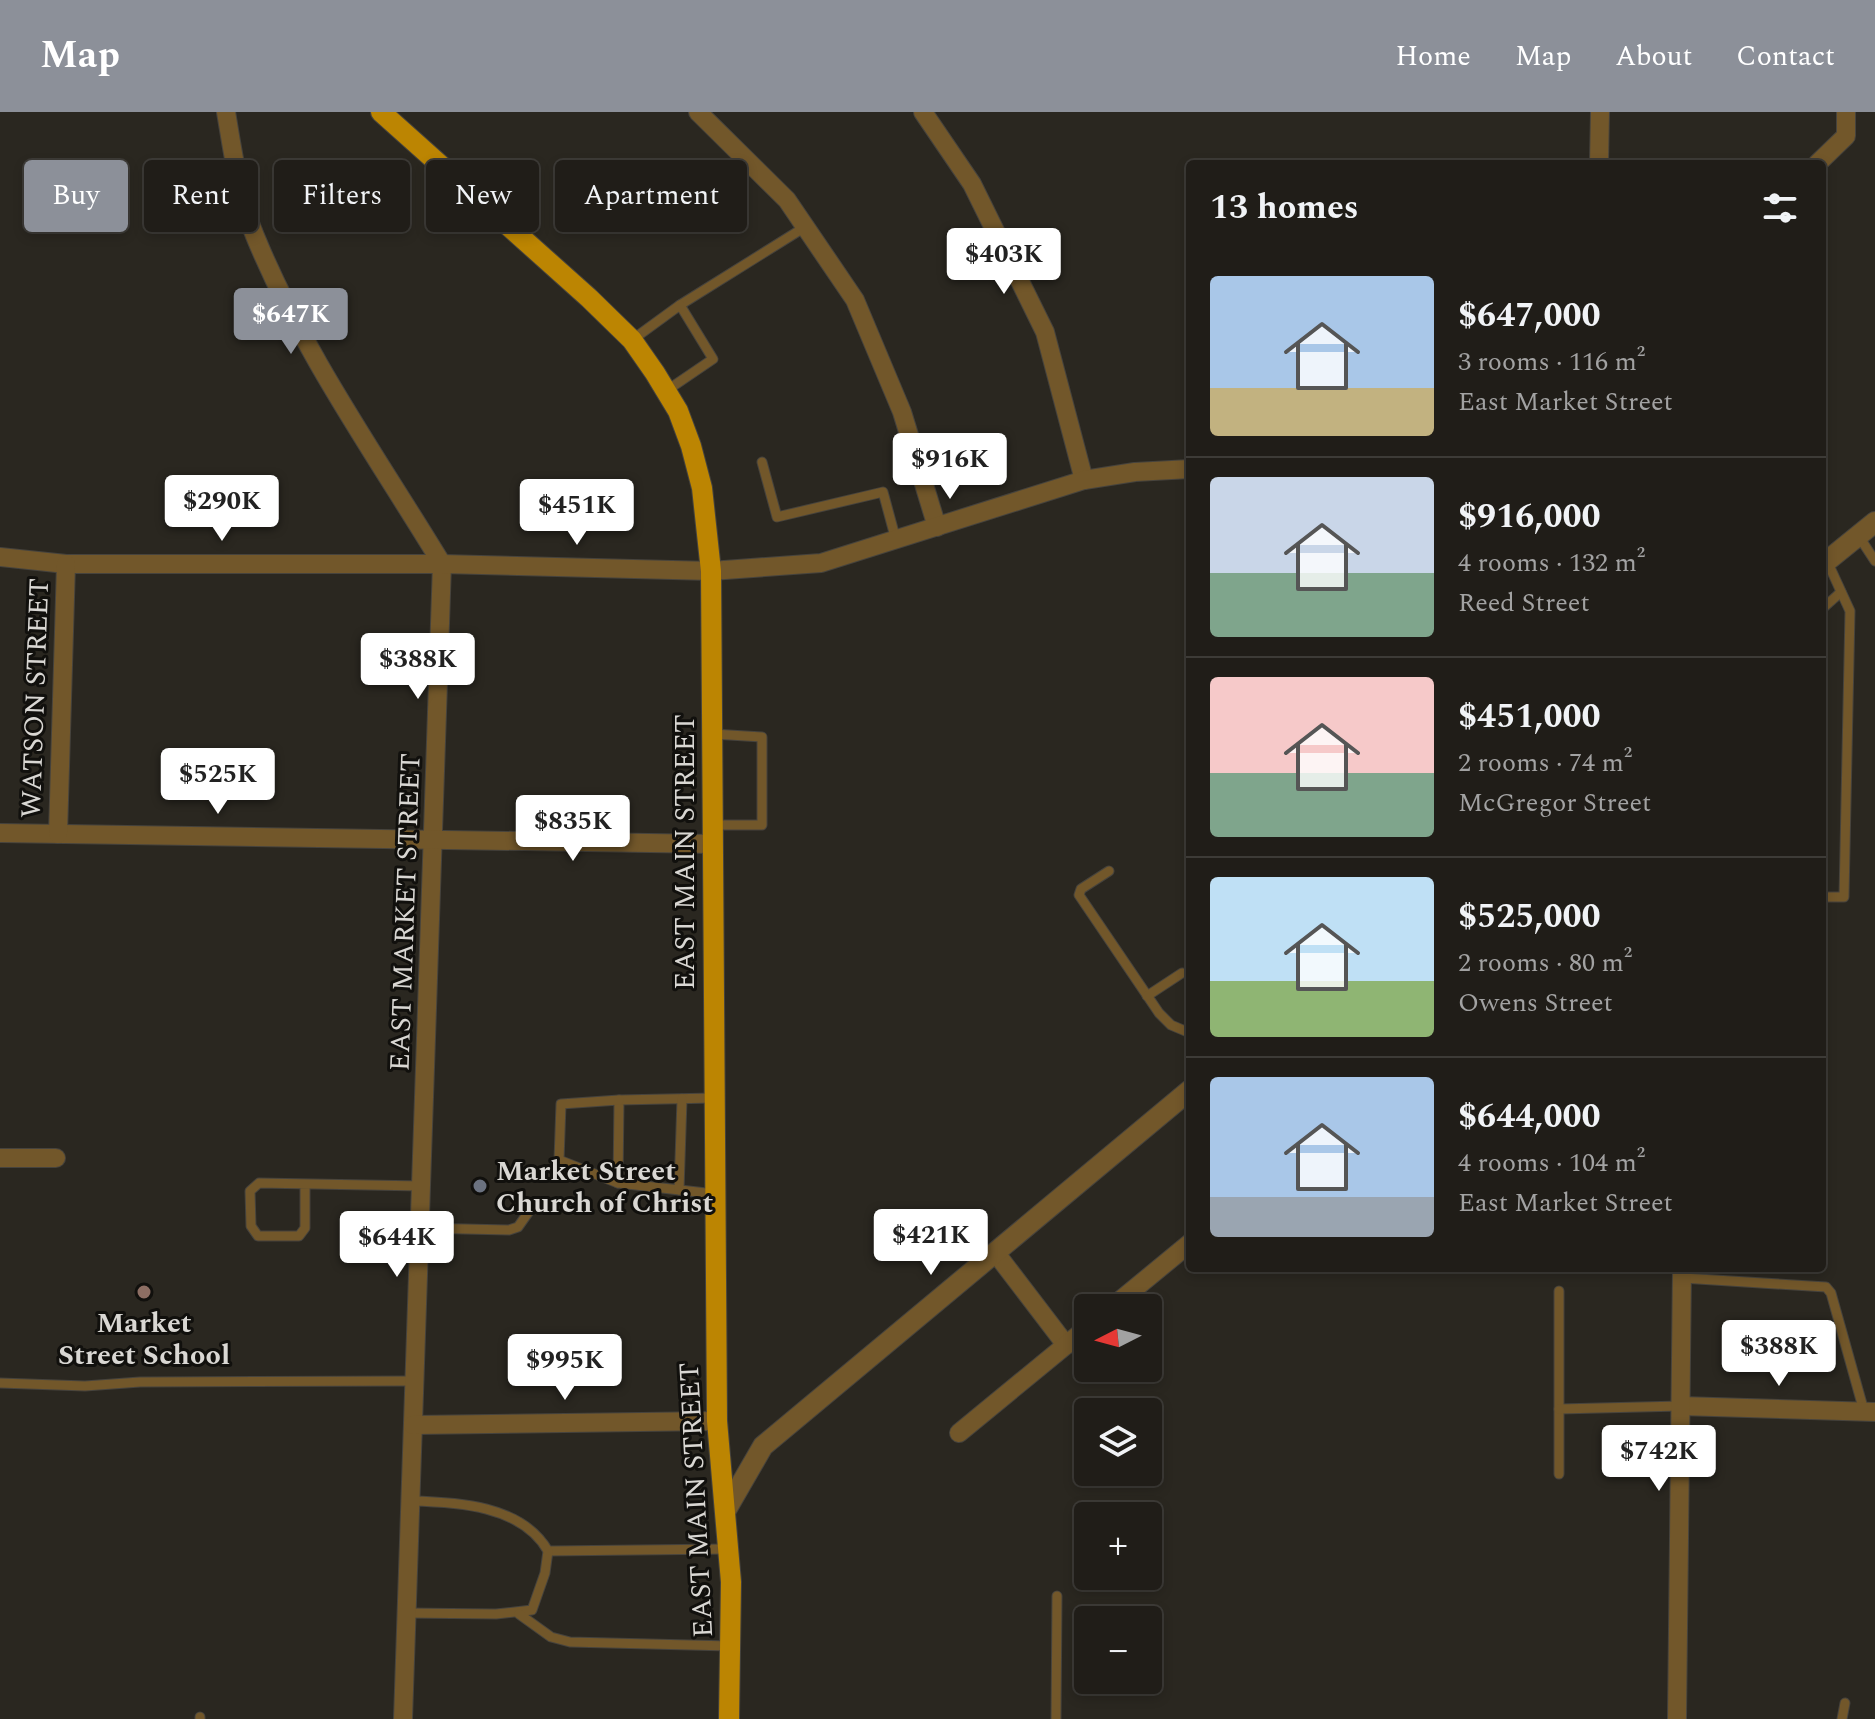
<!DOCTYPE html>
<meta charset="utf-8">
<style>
:root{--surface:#201d18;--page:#282621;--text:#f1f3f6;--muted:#a2a2a2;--line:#3d3b37;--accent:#8c9099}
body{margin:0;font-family:Spectral,serif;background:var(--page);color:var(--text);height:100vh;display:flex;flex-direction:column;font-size:30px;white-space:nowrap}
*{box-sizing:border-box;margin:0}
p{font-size:26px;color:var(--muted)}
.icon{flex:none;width:44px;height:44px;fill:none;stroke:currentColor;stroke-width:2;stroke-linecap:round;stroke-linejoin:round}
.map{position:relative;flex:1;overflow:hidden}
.side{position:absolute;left:1186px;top:48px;width:640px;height:1112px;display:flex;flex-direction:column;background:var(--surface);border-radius:8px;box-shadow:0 4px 12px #0003,0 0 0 2px var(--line)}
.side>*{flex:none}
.hud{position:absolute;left:24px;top:48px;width:760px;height:72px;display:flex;gap:16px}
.needle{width:52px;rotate:264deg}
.controls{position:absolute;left:1074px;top:1182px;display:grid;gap:16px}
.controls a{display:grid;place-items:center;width:88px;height:88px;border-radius:8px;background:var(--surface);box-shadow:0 4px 12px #0003,0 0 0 2px var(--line);font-size:40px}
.price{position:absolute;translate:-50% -68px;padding:0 18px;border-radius:8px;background:#fff;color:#222;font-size:26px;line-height:52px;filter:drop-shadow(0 2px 4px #0008)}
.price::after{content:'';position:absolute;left:50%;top:48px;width:24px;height:18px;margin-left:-12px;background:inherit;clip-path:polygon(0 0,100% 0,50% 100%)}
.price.current{background:var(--accent);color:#fff}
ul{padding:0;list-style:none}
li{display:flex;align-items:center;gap:24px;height:200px;padding:0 24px}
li+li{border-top:2px solid var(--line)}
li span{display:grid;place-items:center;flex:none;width:224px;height:160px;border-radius:8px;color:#555}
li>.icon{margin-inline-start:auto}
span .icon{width:96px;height:96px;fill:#fffc;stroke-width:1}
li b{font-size:34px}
h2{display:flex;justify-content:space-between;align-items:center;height:96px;padding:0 24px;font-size:34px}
.tag{padding:0 28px;border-radius:8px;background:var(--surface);box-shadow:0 4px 12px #0003,0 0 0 2px var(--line);font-size:28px;line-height:72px}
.tag.current{background:var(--accent);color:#fff}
header{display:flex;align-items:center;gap:48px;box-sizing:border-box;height:112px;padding:0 40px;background:var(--accent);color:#fff}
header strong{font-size:38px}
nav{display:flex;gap:44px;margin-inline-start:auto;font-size:28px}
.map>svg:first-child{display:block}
</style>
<header>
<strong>Map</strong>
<nav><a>Home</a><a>Map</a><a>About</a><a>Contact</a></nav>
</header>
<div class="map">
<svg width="1875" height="1607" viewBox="0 0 1875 1607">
<rect width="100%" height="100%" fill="#2a2720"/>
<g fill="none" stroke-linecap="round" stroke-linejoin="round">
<g stroke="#46433d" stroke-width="11">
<g id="service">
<path d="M680 193 805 115"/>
<path d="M632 228 680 193 713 247 666 279"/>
<path d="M762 350 777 405 883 380 896 428"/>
<path d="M1858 423 1875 449"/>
<path d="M1822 497 1841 480"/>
<path d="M712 713H762V625L713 622"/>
<path d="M1109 759 1081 777 1079 783 1159 901 1171 913 1190 921"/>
<path d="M1822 785H1844L1850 499 1827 449"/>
<path d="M1147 884 1182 861"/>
<path d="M714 986 619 988 618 1071 715 1082"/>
<path d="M618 1071 559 1048 561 992 619 988"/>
<path d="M305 1073V1116L299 1124H258L251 1114 250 1079 259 1071 422 1074"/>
<path d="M679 1078 682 987"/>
<path d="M420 1116 509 1118 518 1115 530 1098"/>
<path d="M1682 1166 1826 1175 1831 1181 1864 1299"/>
<path d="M1559 1179V1362"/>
<path d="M0 1271 85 1274 140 1270 415 1269"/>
<path d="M1559 1297 1681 1294"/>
<path d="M548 1439 728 1437"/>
<path d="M407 1501 496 1502 532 1498 545 1461 548 1439C522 1393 456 1390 411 1389"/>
<path d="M519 1502 551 1525 570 1530 730 1534"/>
<path d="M200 1607V1605"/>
<path d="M1056 1607 1057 1484"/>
<path d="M1842 1607 1845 1591"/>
</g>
</g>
<g stroke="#46433d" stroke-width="20">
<g id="minor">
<path d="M226 0C233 41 239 86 255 124 303 241 377 345 442 452L403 1607"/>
<path d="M698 0 787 88 855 188 902 300 937 415"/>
<path d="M923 0 972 72 1045 220 1084 368"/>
<path d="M1599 52 1600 0"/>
<path d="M1817 52 1846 24V0"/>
<path d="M0 445 66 452H442L711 459 821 451 1084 368 1135 360 1190 357"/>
<path d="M0 721 712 732"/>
<path d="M58 722 66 452"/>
<path d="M0 1046H56"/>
<path d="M995 1140 1066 1233"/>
<path d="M1111 1196 1190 1131"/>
<path d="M1681 1294 1875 1300"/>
<path d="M413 1313 717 1309"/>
<path d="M959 1321 1088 1215"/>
<path d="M1677 1607 1682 1156"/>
</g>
</g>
<g stroke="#46433d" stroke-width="22">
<g id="tertiary">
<path d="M1822 453 1875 410"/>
<path d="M726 1398 763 1334 1190 978"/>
</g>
</g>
<g stroke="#46433d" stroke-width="22">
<path id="primary" d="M381 0 589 186 632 228 655 261 678 299 691 334 702 376 711 459 717 1309 731 1470 729 1607"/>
</g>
<use href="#service" stroke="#72572a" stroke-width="9"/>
<use href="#minor" stroke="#72572a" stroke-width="18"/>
<use href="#tertiary" stroke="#72572a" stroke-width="20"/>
<use href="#primary" stroke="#bc8502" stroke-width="20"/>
</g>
<circle fill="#6b7280" stroke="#11100d" stroke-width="3" cx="480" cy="1074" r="8"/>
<circle fill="#8d6e63" stroke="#11100d" stroke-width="3" cx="144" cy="1180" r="8"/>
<g text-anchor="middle" stroke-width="6" stroke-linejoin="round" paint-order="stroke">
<g font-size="28" fill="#d9d7d3" stroke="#11100d">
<text transform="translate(34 586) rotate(-88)" y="10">WATSON STREET</text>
<text transform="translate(684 740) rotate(-90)" y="10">EAST MAIN STREET</text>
<text transform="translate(404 800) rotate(-88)" y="10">EAST MARKET STREET</text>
<text transform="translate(695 1388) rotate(-93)" y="10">EAST MAIN STREET</text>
</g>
<g font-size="28" font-weight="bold" fill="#d9d7d3" stroke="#11100d" text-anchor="start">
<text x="496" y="1068">Market Street<tspan x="496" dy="32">Church of Christ</tspan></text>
<text x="144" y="1220" text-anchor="middle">Market<tspan x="144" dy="32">Street School</tspan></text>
</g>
</g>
</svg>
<div class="controls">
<a><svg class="needle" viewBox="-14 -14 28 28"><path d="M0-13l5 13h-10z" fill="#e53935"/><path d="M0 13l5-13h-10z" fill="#a2a2a2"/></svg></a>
<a><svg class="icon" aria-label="layers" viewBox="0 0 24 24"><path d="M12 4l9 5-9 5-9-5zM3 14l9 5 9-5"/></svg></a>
<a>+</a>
<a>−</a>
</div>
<b class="price" style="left:1004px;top:184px">$403K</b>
<b class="price current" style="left:291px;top:244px">$647K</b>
<b class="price" style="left:950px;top:389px">$916K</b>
<b class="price" style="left:222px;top:431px">$290K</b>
<b class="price" style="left:577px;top:435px">$451K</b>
<b class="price" style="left:418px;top:589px">$388K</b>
<b class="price" style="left:218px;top:704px">$525K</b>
<b class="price" style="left:573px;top:751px">$835K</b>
<b class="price" style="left:931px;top:1165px">$421K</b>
<b class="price" style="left:397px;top:1167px">$644K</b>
<b class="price" style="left:1779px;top:1276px">$388K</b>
<b class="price" style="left:565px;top:1290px">$995K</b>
<b class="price" style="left:1659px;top:1381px">$742K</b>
<div class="hud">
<a class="tag current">Buy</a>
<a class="tag">Rent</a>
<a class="tag">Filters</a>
<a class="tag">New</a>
<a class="tag">Apartment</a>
</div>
<section class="side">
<h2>13 homes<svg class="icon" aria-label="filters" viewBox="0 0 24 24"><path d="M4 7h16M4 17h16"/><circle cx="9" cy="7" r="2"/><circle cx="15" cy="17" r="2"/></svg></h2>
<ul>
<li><span style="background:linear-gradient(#a9c7e8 70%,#c2b280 0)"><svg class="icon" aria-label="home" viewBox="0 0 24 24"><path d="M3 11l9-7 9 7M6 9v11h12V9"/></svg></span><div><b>$647,000</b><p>3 rooms · 116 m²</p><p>East Market Street</p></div></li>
<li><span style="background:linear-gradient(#c9d6e8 60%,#7fa58c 0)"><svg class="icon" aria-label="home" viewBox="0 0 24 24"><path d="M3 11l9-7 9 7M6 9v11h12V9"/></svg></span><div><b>$916,000</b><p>4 rooms · 132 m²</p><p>Reed Street</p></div></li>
<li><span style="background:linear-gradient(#f6c9c9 60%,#7fa58c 0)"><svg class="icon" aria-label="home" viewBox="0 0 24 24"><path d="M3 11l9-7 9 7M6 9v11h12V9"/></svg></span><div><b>$451,000</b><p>2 rooms · 74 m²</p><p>McGregor Street</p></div></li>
<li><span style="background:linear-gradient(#bfe0f5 65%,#8fb573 0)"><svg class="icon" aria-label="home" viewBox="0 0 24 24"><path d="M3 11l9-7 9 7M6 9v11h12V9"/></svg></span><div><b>$525,000</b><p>2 rooms · 80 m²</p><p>Owens Street</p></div></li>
<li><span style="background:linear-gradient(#a9c7e8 75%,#9aa5b1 0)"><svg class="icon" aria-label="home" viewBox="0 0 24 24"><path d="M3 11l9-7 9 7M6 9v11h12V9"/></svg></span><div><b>$644,000</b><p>4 rooms · 104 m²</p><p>East Market Street</p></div></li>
</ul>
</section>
</div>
